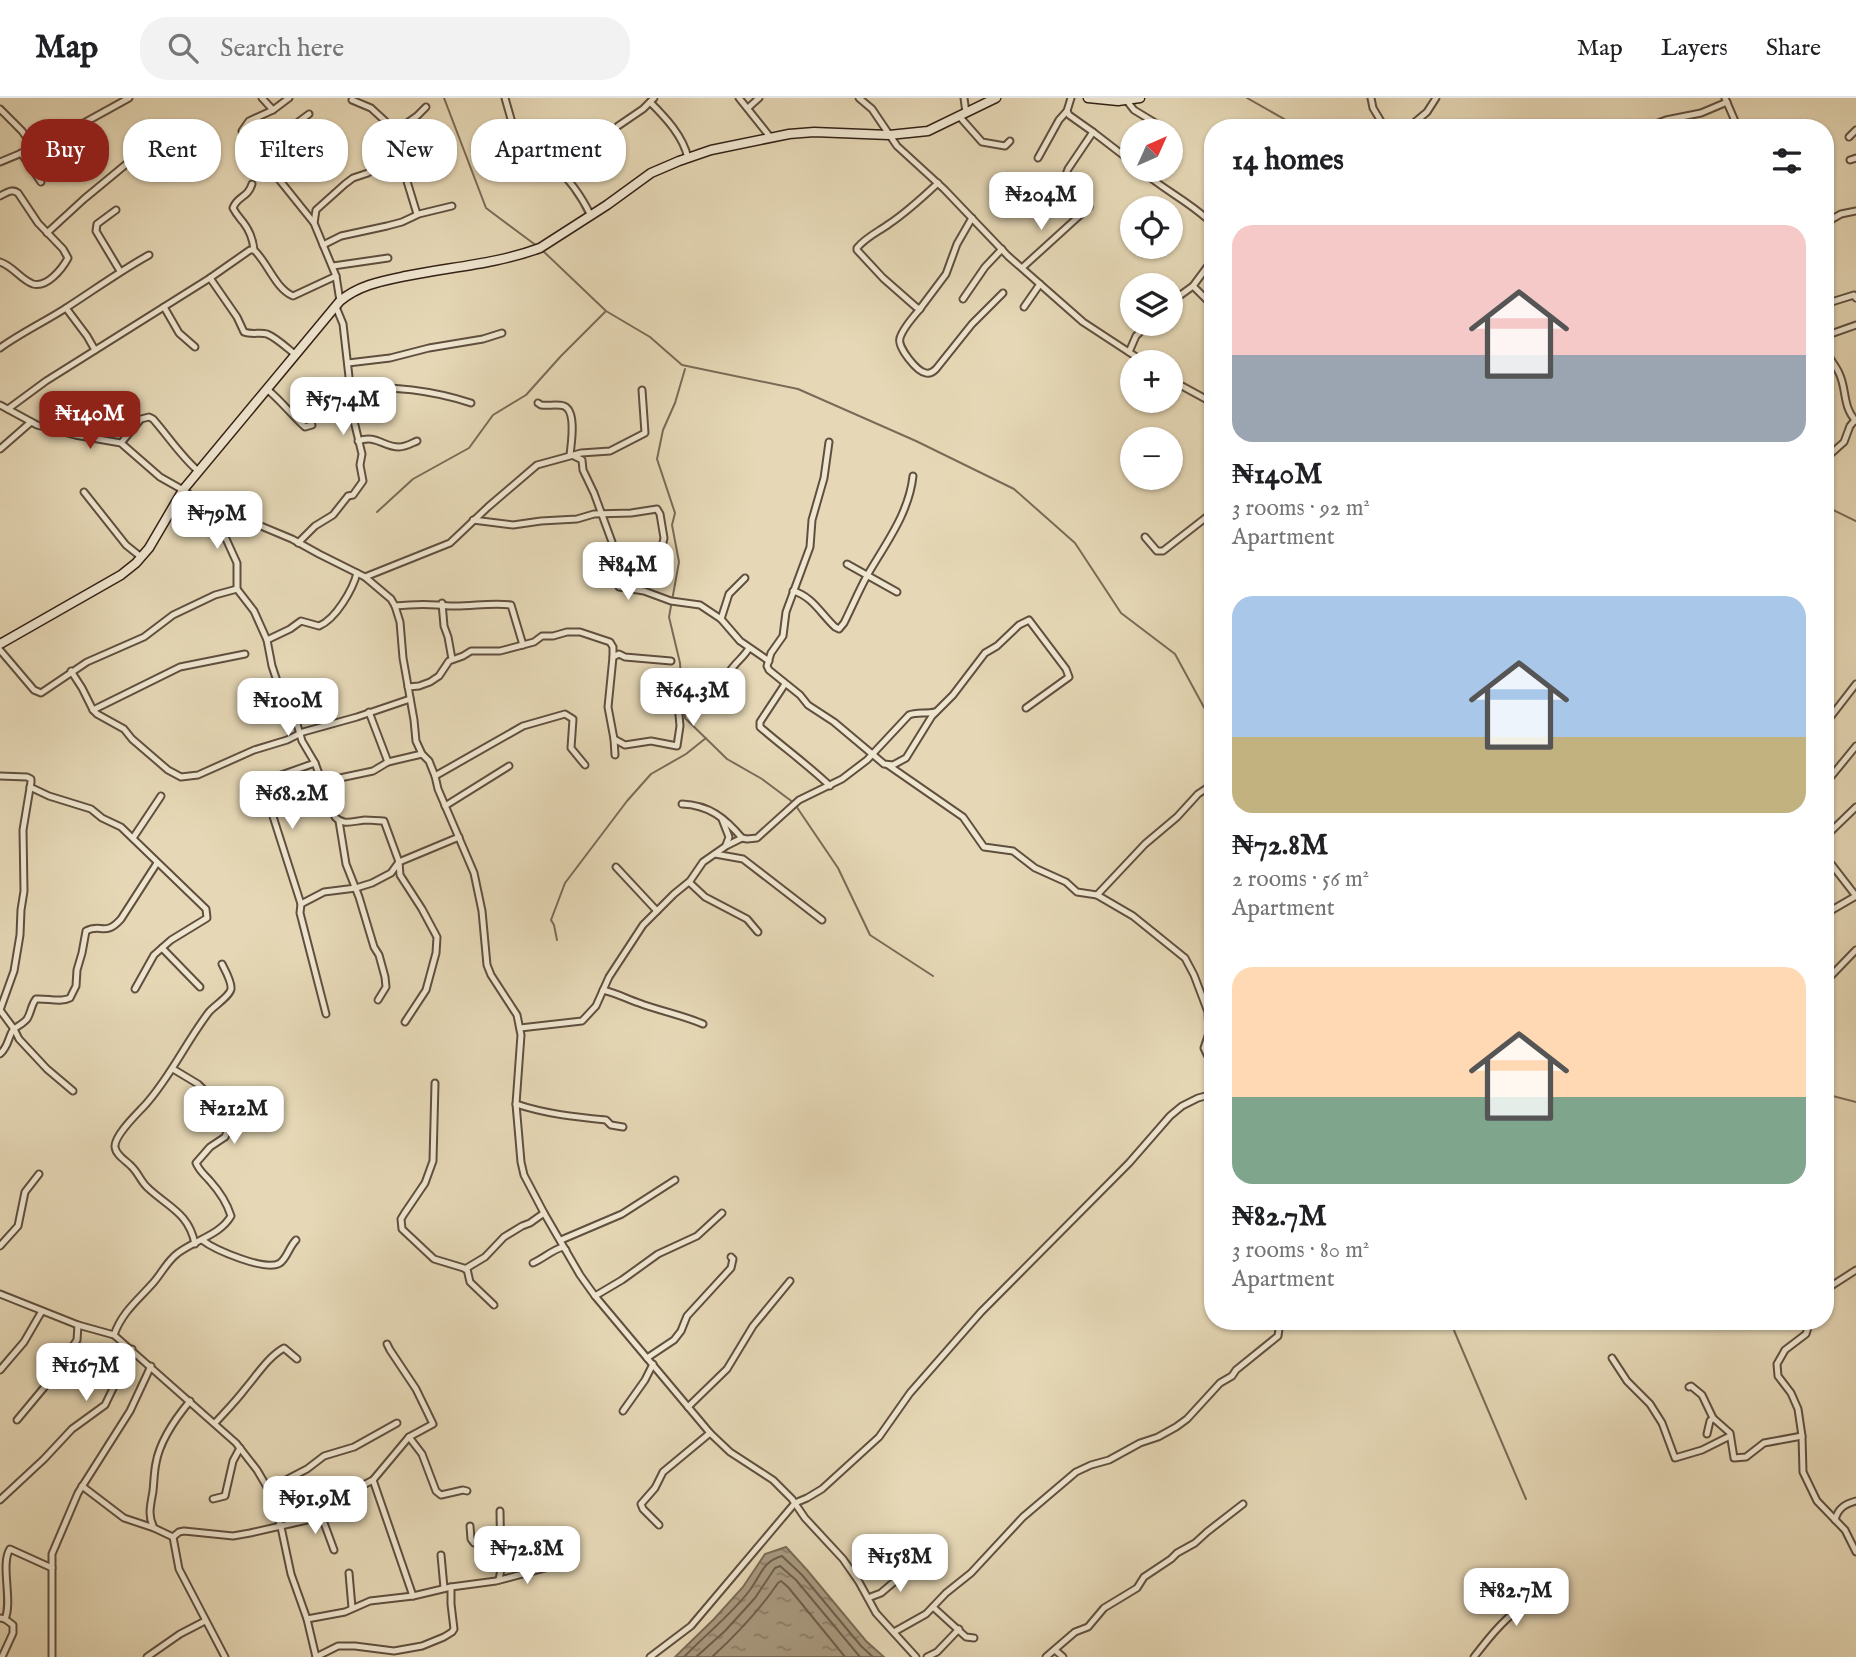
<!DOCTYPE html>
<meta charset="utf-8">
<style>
:root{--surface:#fff;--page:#f2f2f2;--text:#202124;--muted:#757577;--line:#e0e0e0;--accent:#8f2418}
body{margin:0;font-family:"IM FELL English",serif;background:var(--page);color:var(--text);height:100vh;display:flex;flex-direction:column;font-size:26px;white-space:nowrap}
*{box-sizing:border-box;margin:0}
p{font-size:23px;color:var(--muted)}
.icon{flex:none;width:38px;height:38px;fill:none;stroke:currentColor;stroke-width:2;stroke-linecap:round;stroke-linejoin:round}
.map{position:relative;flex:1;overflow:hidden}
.side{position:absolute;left:1204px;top:21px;width:630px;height:1211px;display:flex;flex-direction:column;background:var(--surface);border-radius:28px;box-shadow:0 2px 5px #0004}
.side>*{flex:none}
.hud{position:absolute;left:21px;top:21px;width:665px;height:63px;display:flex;gap:14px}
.needle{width:46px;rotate:45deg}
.fabs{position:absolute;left:1120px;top:21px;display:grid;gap:14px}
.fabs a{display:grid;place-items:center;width:63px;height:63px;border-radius:50%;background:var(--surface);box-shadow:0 2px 5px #0004;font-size:35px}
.price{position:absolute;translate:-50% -60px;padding:0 16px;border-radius:14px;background:#fff;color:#222;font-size:23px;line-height:46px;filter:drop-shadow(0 2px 4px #0008)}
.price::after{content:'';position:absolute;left:50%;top:42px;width:21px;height:16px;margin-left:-10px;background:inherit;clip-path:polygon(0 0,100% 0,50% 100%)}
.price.current{background:var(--accent);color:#fff}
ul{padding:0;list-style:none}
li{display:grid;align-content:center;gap:14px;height:371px;padding:0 28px}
li span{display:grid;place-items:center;height:217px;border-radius:21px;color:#555}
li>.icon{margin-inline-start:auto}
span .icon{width:126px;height:126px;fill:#fffc;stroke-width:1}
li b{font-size:30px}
h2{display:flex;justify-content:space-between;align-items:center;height:84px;padding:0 28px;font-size:30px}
.pill{padding:0 24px;border-radius:28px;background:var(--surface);box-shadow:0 2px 5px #0004;font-size:24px;line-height:63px}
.pill.current{background:var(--accent);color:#fff}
header{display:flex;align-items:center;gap:42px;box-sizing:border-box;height:98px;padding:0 35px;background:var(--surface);border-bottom:2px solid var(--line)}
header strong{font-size:33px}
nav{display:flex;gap:38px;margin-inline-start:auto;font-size:24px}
.search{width:490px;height:63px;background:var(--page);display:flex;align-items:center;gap:18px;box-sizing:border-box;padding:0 24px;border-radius:28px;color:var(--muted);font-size:26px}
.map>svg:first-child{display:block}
</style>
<header>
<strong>Map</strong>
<div class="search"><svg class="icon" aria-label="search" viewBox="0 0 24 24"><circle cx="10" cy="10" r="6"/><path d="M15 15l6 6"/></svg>Search here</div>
<nav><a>Map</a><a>Layers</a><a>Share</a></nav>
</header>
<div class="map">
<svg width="1856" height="1559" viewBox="0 0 1856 1559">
<defs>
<pattern id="water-ripples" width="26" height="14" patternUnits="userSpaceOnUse" patternTransform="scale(1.75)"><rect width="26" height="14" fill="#a99a80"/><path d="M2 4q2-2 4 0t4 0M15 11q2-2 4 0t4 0" fill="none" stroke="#8a7d68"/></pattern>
</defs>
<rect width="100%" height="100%" fill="#e6d8b6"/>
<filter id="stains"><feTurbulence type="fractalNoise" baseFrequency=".00286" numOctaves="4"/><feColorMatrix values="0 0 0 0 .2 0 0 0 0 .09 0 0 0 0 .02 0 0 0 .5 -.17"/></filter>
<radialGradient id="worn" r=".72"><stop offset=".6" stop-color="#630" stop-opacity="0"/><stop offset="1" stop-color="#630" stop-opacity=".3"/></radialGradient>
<path fill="url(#water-ripples)" stroke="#7a6a56" stroke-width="2" d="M786 1449 807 1472 866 1543 884 1559H675L714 1521 743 1489 765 1456Z"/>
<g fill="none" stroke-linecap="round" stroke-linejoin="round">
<g stroke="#6e5e4c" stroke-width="2">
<path d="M684 1559C706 1536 731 1517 750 1492 761 1477 763 1463 782 1458L802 1477 861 1548 873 1559"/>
<path d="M696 1559 725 1533 755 1500 775 1470 780 1468 796 1482 860 1559"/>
<path d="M712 1559C737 1536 759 1513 778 1485L781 1483 788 1489 845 1559"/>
</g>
<g stroke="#7a6a56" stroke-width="2">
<path d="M444 0 486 110 537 148"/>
<path d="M1247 0 1300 30"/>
<path d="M541 151 606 213 650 239 682 267 798 291 916 343 1014 391 1075 445 1121 515 1175 556 1213 626"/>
<path d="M1825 408 1856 423"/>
<path d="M377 414 413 381 469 350 493 317 526 297 561 258 605 214"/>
<path d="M682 598 680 565 669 519 679 464 672 427 675 415 657 361 663 332 675 305 685 271"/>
<path d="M683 603 685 620 727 661 762 681 794 705 838 770 870 837 933 878"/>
<path d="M557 842 554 827 551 822 565 785 627 703 651 676 686 656 706 640"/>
<path d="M1825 996 1856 1004"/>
<path d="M1450 1223 1526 1401"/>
</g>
<g stroke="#604f3f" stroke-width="9">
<g id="street">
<path d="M262 0 273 12"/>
<path d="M289 0 273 12 249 23 242 33 245 39 314 125"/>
<path d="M505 0 511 21 527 64C534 68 541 65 549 67 566 73 584 103 591 118"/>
<path d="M739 0 771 40"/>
<path d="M859 0 872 11 897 48 944 91 1008 158 1083 224 1144 264"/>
<path d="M964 0 966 15"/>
<path d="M1071 0 1067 13 1069 17 1093 34 1132 64"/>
<path d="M1127 0V3L1134 12 1162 29"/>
<path d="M1371 0 1373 10 1385 30"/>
<path d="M1725 0 1738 30"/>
<path d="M352 2 371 10 397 34"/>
<path d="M650 4C666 20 683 38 688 60"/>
<path d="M748 10 759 0"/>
<path d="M0 11 22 33 33 49"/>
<path d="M959 18 982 44 1005 48 1010 43"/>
<path d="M618 28 643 11 654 0"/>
<path d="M1408 30 1427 14 1436 0"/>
<path d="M1645 30 1666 22 1701 15 1727 4"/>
<path d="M1849 39 1856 32"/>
<path d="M258 54 309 16"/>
<path d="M21 55 41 84"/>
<path d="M1038 60 1059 22 1067 13"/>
<path d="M1850 62 1856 60"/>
<path d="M0 64 53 42 129 0"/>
<path d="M1141 72C1161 90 1186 102 1206 120"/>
<path d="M406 80 417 116"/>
<path d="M938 85C922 100 907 114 889 126 878 134 866 139 857 150V152L883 180 916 209 920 211 922 208 946 176 957 146 972 120"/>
<path d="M252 86C248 100 237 98 233 110 236 116 239 119 243 124 250 133 253 141 254 152"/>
<path d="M0 98C6 95 12 90 18 95L38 125 63 151 68 160C62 171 47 190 33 186 21 182 13 168 0 164"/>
<path d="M116 112 97 126 96 133 120 173"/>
<path d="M1825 125 1841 116 1856 113"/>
<path d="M47 135 84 101 130 63"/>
<path d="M323 147 341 138 387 128 402 124 419 116 452 108"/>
<path d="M333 168 388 160"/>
<path d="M1023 169 1089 109C1083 98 1071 93 1064 82L1068 71 1093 34"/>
<path d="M210 180 237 219 244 234C252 237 260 234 267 236 277 240 288 251 296 257"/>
<path d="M1193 188 1213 208"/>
<path d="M963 201 985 169 1002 151"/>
<path d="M340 203 336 178 314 125 316 112 345 86 353 80 368 75 377 67 385 54 393 46 400 30 417 18 426 9"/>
<path d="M1171 204 1193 188 1213 161"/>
<path d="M1825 206 1854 197 1856 200"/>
<path d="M164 209 179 235 195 249"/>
<path d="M1024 209 1040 186"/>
<path d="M66 210 87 238 95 252"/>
<path d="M920 211C913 219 903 230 900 240 897 249 917 274 926 275 930 276 933 274 936 271L972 226 1003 195"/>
<path d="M1825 238 1856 227"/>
<path d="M0 250C21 235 44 224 66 210 94 192 120 173 149 157"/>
<path d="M1825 250C1829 261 1835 266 1839 275 1847 291 1842 308 1856 323"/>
<path d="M1129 254 1136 238 1148 226"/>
<path d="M348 265 390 260 429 250 483 241 502 235"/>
<path d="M1171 282 1213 305"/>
<path d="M268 292C281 303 292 317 305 329L312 327"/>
<path d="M351 293C386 285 438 294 471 305"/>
<path d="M538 305 541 307C548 308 558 306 564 308 577 313 571 347 570 357"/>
<path d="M0 307 37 327 75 337 121 345 160 379 183 392 196 401 292 441 319 456 365 479 391 501 395 508 400 524 403 560 414 622 416 643 422 656 429 663 435 678 438 691 474 775 482 813 487 867 491 877 517 917 521 937 516 1006 521 1064 524 1077 544 1115 580 1177 595 1198 710 1335 730 1354 773 1382 792 1401 805 1420 843 1461 859 1484 876 1515 916 1559"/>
<path d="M8 311 46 283 210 180 250 152H254C268 165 275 190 293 198L336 178"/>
<path d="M358 343C376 336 383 349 399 349 406 349 412 345 417 343"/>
<path d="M829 344 824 380 812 422 810 449 786 514 783 538 771 555 767 568 769 572 800 597 808 607 834 624 884 666 893 667 906 660 932 618 953 597 985 555 997 548 1019 527 1029 522 1066 571 1069 579 1026 610"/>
<path d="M121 345 141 321 149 319 153 321C168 338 180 357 197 372H200"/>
<path d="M0 351 31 324"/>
<path d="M574 358 582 362 583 372 594 395 612 444 615 482 619 489 644 493 671 503 700 507 721 521 740 543 769 563"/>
<path d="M1825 361 1844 344 1850 328 1855 322"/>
<path d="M84 394 126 447 141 459"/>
<path d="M211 408 237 465V491L254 513 267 542 272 568 281 595 294 616 302 643 315 665 335 719C344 728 353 723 365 722 371 722 378 723 384 723L399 764 400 777 422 811 437 839 436 855 426 892 405 924"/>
<path d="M473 422 513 427 541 423 577 421 594 416 631 415 657 411 660 416 664 440 657 472"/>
<path d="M1145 439 1157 453H1163L1213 414"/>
<path d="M298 445 315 428 333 417 348 398 353 397 363 383 360 367 362 356 354 323 343 226 336 209"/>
<path d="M1825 465 1827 473 1825 475"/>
<path d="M847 466 897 494"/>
<path d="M365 479 450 445 488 409 537 367 581 355 610 353 645 335 642 292"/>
<path d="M793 493C812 498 821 516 835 529L839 531 844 525C852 509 859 492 868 476 886 445 909 415 913 378"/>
<path d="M442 505 444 528 448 539 452 561"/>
<path d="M395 508C414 506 433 506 450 508 471 509 490 504 511 507L523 547"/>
<path d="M721 521 729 496 745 480"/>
<path d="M267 542 290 531 301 523 319 528C336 521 353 491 357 475"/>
<path d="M0 552 34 592 41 595 87 564 144 539 173 517 215 497 237 491"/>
<path d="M613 559 608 609 614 641 615 657"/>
<path d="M71 573 82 590 93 612 180 569 245 556"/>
<path d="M785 586 760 624V629C783 649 808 667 830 688"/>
<path d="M408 589 419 588 430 584 439 578 449 563 463 558 471 553H500L534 544 542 538H553L567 534H580L610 544 613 549V559L619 556 625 559 671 563"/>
<path d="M93 612 97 616 124 631 132 641 168 672 181 679 198 677 254 652 287 642 303 634 357 619 410 601"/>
<path d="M369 614 388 664"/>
<path d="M1825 626 1856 586"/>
<path d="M614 641 625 647 651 643 677 648 680 628 678 605 682 601 714 599C722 591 724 582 730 573 736 564 744 559 749 550"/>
<path d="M888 667 963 719 984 749 1013 753 1035 770 1066 784 1077 794 1097 797 1145 746 1177 719 1198 696 1213 686"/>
<path d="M0 678 27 679 31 681V684L23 732 24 793 21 812 20 837 14 873 0 912"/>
<path d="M435 678 523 628 565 616 573 621 571 650 585 667"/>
<path d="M267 682 315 665"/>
<path d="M1825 686 1856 648"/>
<path d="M30 689 49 698 91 711 102 720 121 729 206 811 207 820 171 842 154 857 135 891"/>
<path d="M682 706C709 707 725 720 742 740"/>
<path d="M445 708 509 668"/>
<path d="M722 721 729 739 726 747"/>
<path d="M339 723 346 766 359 799 374 849 379 857 385 879 386 889 378 902"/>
<path d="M1825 739 1856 709"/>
<path d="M133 740 161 698"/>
<path d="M715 756 743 761 822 822"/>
<path d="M1825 758 1856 798 1825 816"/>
<path d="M616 769 657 813"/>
<path d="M689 784 705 799 747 821 758 834"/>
<path d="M1097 797 1133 818 1185 860 1194 877 1208 914 1209 935 1204 950 1213 969"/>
<path d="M301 806 270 709C290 703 310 705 321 684L373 673 388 664 422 656"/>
<path d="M162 850 200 889"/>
<path d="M1825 884 1856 852"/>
<path d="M603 892C616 895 627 901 639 905 660 913 682 917 703 926"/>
<path d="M0 912 14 931 19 941 47 971 73 993"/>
<path d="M326 916 300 815 301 806 324 794 356 790 372 785 391 775 399 764 459 739"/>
<path d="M520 930 582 923 596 908 609 879 643 827 674 796 690 783 703 764 726 748 742 740 747 741 757 740 799 702 842 681 867 662 909 617C916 614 926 616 935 614"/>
<path d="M0 956C9 948 8 939 13 932 17 928 23 926 27 921 31 915 31 907 36 901 47 900 60 905 70 900L76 888 77 872 82 855 86 833C101 825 105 839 121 821L157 765"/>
<path d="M435 985 433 1063 425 1085 404 1116 401 1121 402 1131 434 1161 467 1171 470 1184 494 1207"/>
<path d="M516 1006C546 1016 575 1019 606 1022L611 1027 623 1029"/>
<path d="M202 1142C215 1152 266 1174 280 1165 287 1160 289 1149 296 1142"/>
<path d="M561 1142 622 1116 675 1082"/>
<path d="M195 1146C189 1115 168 1109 148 1090 141 1084 139 1076 132 1069 127 1063 116 1058 115 1049 114 1037 138 1015 146 1006 171 978 186 944 209 914 214 908 230 898 231 891 232 884 225 872 222 866"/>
<path d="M0 1148 18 1128 25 1094 39 1076"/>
<path d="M533 1165C544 1160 552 1152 563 1149L566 1152"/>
<path d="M465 1171 485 1159 504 1139 522 1128 530 1125 544 1115"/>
<path d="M1825 1192 1856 1172"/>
<path d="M0 1196 78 1227 114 1237 236 1345 257 1372 267 1389 281 1429 291 1476 307 1521 316 1559"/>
<path d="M595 1198 622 1182 658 1156 697 1138 722 1115"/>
<path d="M1810 1223 1806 1236 1785 1252 1777 1266 1778 1278 1791 1295 1798 1311 1802 1338 1803 1374 1817 1403 1845 1432 1856 1454"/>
<path d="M114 1237C122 1214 138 1202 153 1185 162 1175 167 1163 178 1155 195 1142 220 1137 231 1118 227 1105 219 1093 210 1083 205 1077 200 1074 196 1065L210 1049 225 1039 229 1029 206 994 198 986 173 971"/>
<path d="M387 1246 390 1252 416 1291 433 1326 409 1339 422 1356 436 1393 441 1397 463 1392 467 1393"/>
<path d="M647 1260 674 1242 681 1233 687 1218 731 1170 733 1161 731 1159"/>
<path d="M1612 1260 1627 1283 1650 1306 1662 1325 1675 1360 1702 1352 1730 1338"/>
<path d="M0 1272 24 1244 42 1213"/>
<path d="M1689 1289 1691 1288 1702 1297 1713 1320 1730 1335 1734 1360 1746 1359 1764 1345 1802 1338"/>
<path d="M688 1309 727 1271 753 1228 790 1183"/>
<path d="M623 1313 645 1282 653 1266"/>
<path d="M17 1322 47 1286 77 1242 78 1227"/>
<path d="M215 1325C225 1314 236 1303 245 1291 257 1277 268 1259 284 1250L297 1261"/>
<path d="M1707 1336 1710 1323 1713 1320"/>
<path d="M373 1382 413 1498"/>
<path d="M82 1388 124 1420 154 1430"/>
<path d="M267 1389 282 1384 307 1371 324 1358 354 1349 397 1325"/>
<path d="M213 1401 225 1398 233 1363 240 1350"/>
<path d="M0 1402 44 1361 72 1331 105 1307 132 1251"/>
<path d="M320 1414 334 1452"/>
<path d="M1835 1422C1838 1410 1845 1406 1856 1403"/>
<path d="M659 1427 643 1411 641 1406 655 1390 663 1374 710 1335"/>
<path d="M470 1428 471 1441 474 1445 501 1444"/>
<path d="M173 1439 179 1434 184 1433 233 1438 250 1435 307 1422 350 1394 373 1382 409 1339"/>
<path d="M173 1439 154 1430C147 1417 151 1406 153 1393 154 1384 154 1374 156 1365 160 1342 175 1321 190 1303"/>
<path d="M173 1439 179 1471 225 1559"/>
<path d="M441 1457 444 1490"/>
<path d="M349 1475 352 1510"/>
<path d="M499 1482 501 1471 500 1413"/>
<path d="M868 1500 881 1495 915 1466"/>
<path d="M933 1509 966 1539 974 1540"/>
<path d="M0 1520 5 1521C13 1503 0 1466 10 1451L52 1470"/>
<path d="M307 1521 345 1514 370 1503 413 1498 451 1489 496 1483 549 1469"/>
<path d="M894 1534 926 1516 946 1495 971 1475 1023 1419 1076 1374 1091 1367 1109 1362 1140 1345 1158 1339 1176 1329 1187 1321 1220 1285 1232 1278 1236 1272 1278 1238 1279 1231 1277 1226 1279 1223"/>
<path d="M1055 1552 1063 1559"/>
<path d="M2 1559 13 1535V1527L5 1521"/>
<path d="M52 1559V1456L78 1395 130 1313 151 1268"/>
<path d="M147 1559 180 1536 205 1523"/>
<path d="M316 1559 338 1548H355L394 1553 422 1548 444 1539 452 1534 454 1531 451 1506V1489"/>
<path d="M650 1559 691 1528 795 1405 807 1400 822 1391 879 1339 910 1295 981 1214 1129 1065 1170 1018 1182 1008 1198 1000 1213 996"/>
<path d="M927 1559 937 1554 959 1531"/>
<path d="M1046 1559 1075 1534 1088 1529 1104 1510 1137 1490 1144 1479 1171 1461 1177 1455 1195 1445 1207 1434 1243 1406"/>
<path d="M1474 1559C1488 1541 1502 1523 1520 1510 1529 1503 1539 1497 1549 1491"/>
</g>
</g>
<g stroke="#342117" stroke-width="11">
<g id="secondary">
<path d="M1088 0 1118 3 1140 0"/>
<path d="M0 546 121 477 136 465 149 450 183 392 340 203C359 187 382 183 406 178 450 169 497 166 540 150L607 107 651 75 679 63 711 52 789 36 814 34 889 37 928 33 996 0"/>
</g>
</g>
<use href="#street" stroke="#efe6d0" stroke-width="5"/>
<use href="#secondary" stroke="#efe6d0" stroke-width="8"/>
</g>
<rect width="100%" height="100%" filter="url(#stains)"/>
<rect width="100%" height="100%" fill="url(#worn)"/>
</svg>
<div class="fabs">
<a><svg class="needle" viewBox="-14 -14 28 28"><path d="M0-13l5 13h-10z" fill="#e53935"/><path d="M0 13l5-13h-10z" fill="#757577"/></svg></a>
<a><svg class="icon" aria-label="locate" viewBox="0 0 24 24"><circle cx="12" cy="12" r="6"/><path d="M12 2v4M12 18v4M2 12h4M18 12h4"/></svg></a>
<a><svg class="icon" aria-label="layers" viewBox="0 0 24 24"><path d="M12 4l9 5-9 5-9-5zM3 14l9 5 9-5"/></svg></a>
<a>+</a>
<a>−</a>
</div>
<b class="price" style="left:1041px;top:134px">₦204M</b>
<b class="price" style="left:343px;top:339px">₦57.4M</b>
<b class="price current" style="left:90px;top:353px">₦140M</b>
<b class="price" style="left:217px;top:453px">₦79M</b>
<b class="price" style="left:628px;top:504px">₦84M</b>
<b class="price" style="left:693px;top:630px">₦64.3M</b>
<b class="price" style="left:288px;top:640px">₦100M</b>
<b class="price" style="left:292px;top:733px">₦68.2M</b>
<b class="price" style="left:234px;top:1048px">₦212M</b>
<b class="price" style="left:86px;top:1305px">₦167M</b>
<b class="price" style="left:315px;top:1438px">₦91.9M</b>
<b class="price" style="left:527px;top:1488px">₦72.8M</b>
<b class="price" style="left:900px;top:1496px">₦158M</b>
<b class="price" style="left:1516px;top:1530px">₦82.7M</b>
<div class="hud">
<a class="pill current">Buy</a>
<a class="pill">Rent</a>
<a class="pill">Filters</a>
<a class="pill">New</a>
<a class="pill">Apartment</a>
</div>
<section class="side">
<h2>14 homes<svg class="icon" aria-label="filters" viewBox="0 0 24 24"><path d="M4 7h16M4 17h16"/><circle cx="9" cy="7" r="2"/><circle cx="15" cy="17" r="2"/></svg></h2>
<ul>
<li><span style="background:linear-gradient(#f6c9c9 60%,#9aa5b1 0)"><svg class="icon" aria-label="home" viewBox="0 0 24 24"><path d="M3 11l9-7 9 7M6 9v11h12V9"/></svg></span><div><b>₦140M</b><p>3 rooms · 92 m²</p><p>Apartment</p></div></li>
<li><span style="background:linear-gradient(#a9c7e8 65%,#c2b280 0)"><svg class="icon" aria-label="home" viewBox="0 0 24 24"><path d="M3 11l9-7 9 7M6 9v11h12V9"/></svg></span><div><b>₦72.8M</b><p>2 rooms · 56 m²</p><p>Apartment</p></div></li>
<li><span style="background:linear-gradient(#ffd9b3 60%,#7fa58c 0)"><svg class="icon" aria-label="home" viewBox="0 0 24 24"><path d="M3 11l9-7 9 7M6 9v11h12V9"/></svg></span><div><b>₦82.7M</b><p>3 rooms · 80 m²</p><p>Apartment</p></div></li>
</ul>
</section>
</div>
